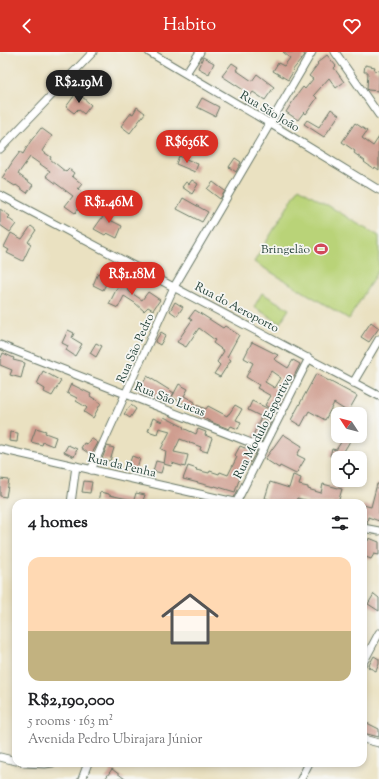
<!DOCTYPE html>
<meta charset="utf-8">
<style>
:root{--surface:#fff;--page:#f2f2f2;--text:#202124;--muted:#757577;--accent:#d93025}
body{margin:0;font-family:"Sorts Mill Goudy",serif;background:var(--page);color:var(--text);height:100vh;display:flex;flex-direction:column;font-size:15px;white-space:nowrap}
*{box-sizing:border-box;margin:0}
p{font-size:13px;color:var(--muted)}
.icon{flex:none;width:22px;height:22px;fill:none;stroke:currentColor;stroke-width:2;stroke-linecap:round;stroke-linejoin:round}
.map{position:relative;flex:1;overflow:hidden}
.panel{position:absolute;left:12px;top:447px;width:355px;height:268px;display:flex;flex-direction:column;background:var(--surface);border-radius:12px;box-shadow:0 2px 6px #0003}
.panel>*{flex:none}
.needle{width:26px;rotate:306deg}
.tools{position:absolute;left:331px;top:355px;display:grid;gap:8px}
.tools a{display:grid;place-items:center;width:36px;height:36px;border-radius:8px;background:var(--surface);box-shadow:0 2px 6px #0003;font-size:20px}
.price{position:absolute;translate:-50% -34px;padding:0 9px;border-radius:14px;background:var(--accent);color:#fff;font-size:13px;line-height:26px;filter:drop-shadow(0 1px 2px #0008)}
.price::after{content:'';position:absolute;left:50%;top:24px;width:12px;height:9px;margin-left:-6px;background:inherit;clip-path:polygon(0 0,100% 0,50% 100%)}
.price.on{background:#222;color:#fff}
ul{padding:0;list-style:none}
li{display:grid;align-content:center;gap:8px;height:212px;padding:0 16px}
li span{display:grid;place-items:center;height:124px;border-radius:12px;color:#555}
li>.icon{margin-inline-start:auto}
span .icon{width:72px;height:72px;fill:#fffc;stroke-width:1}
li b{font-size:17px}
h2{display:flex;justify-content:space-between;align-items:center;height:48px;padding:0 16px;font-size:17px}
header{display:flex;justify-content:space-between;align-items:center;height:52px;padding:0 16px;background:var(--accent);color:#fff;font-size:18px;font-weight:600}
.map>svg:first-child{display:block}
</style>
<header><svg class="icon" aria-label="back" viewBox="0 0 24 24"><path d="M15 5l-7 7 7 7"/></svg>Habito<svg class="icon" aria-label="heart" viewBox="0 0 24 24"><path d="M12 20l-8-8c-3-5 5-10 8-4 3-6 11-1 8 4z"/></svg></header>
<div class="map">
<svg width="379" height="727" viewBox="0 0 379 727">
<rect width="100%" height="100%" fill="#f6f6f2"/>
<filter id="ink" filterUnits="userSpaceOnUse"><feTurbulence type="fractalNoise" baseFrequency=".025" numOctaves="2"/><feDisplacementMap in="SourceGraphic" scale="8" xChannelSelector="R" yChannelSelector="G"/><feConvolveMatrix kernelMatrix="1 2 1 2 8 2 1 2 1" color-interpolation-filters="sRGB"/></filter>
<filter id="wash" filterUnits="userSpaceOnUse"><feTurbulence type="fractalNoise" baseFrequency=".012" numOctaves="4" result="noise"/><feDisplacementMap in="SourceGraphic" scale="16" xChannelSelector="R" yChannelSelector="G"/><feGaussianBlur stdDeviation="0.9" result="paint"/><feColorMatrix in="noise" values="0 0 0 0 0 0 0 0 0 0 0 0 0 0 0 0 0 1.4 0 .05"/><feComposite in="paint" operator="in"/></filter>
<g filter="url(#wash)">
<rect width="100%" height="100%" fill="#eae1c1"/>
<g fill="#b9d378" stroke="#6c8856">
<path d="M299 136 379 184V217L349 267 254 210Z"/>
<path d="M262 241 289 257 280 271 254 255Z"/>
</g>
<g id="blocks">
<g fill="#cf9d8f" fill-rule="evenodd">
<path d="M283 0H301L305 3 292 19 293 20 288 28 273 19 278 11 284 14 290 6Z"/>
<path d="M327 3 336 14 334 16 344 30 336 36 329 26 314 43 317 46 306 62 304 60 298 68 286 60 297 43 303 35 305 37 313 27 309 24 318 12 317 11Z"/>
<path d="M203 5 214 11 209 22 198 16Z"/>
<path d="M232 11 238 15 236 18 252 29 257 22 274 35 265 48 253 40 250 44 244 40 245 39 222 24Z"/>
<path d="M365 13 375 15 374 18 379 19V39L368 38 367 37 368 20H364Z"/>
<path d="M77 40 91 53 84 62 78 57 74 61 66 55Z"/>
<path d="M202 46 219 55 215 64 197 55Z"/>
<path d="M137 55 145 61 130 81 121 74 131 61 133 62Z"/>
<path d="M331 57 339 63 324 85 304 72 307 68 319 75Z"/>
<path d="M355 71 367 79 362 86 373 94 379 85V118L375 115 374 117 364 110 365 109 354 101 355 99 342 90Z"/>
<path d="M41 76 52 84 42 99 51 105 50 107 66 120 69 117 74 121 72 124 82 132 78 137 92 148 96 142 102 146 90 163 80 155 75 161 65 154 73 144 46 124 50 119 30 105 18 122 33 133 27 141 16 133 15 134 2 126 13 109 20 100 23 102 30 90Z"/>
<path d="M179 104 198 112 195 120 176 112Z"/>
<path d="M235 106 241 110 236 120 229 115Z"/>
<path d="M192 128 198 132 192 142 182 135 186 130 189 132Z"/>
<path d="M213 130 225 139 220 147 207 137Z"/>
<path d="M183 146 208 160 202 170 177 157Z"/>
<path d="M111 153 118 158 110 168 122 174 117 186 107 181 105 183 94 177Z"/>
<path d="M0 157 10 164 8 166 16 172 10 180 0 173Z"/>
<path d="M31 174 36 178 28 190 31 192 23 209 7 201 9 198 4 195 11 181 22 187Z"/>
<path d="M98 221 109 226 103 238 93 233Z"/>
<path d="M124 222 133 227 127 238 142 248 148 240 160 248 153 258 148 255 144 259 135 251 124 244 118 256 109 252Z"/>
<path d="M175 250 183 255 177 264 170 259Z"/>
<path d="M195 258 223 276 225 274 239 283 227 305 231 308 220 325 214 322 220 313 217 310 224 299 213 291 215 288 199 276 186 295 177 290 192 268 189 266Z"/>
<path d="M371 270 379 276 369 290 361 285Z"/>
<path d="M68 278 74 281 72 286 82 292 75 304 66 298 68 294 62 291Z"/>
<path d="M161 280 166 283 160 293 155 290Z"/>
<path d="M252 290 278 303 274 307 288 316 293 308 300 312 291 330 288 328 279 343 282 345 279 350 280 352 276 361 265 353 271 344 257 336 259 333 246 325 253 311 244 306ZM271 319 281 326 275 336 265 330Z"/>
<path d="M96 291 102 294 96 305 90 301Z"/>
<path d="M3 301 14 306 13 308 25 311 21 326 10 323 12 318 0 313V308Z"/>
<path d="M43 319 61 329 52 344 44 340 45 337 37 332Z"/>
<path d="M316 322 357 344 348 360 334 351 325 368 309 359 301 374 291 368Z"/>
<path d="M147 324 174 341 168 351 158 345 157 347 147 341 145 344 138 340Z"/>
<path d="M71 332 91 342 90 344 101 351 93 366 84 360 87 356 86 355 76 349 77 346 67 341Z"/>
<path d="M179 332 188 337 184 344 195 350 194 352 206 357 208 354 227 364 228 362H229L235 353 242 357 236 368 241 370 238 377 231 374 229 377 211 370 184 355 186 353 172 345Z"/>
<path d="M252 349 269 357 264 366 248 358Z"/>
<path d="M131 353 136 357 130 366 124 362Z"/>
<path d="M164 365 184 375 183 376 196 382 198 377 206 380 205 383 212 386 207 400 200 398 201 395 180 387 174 400 188 403 185 415 172 411 171 414 164 412 166 399 161 397 170 379 159 376 157 382 148 379 153 366 162 370Z"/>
<path d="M261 365 271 370 261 390 252 386Z"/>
<path d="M36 376 46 379 45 381 56 385 53 394 43 390 42 393 31 390Z"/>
<path d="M10 380 18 381 17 390 9 389Z"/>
<path d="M283 382 302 394 297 403 305 407 296 422 280 414 279 416 265 407Z"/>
<path d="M345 384H353L340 406 330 404 332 397 336 398Z"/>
<path d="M91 386 98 391 91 403 81 396 84 391 87 392Z"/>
<path d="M68 393 77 397 74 405 64 400Z"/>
<path d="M107 394 114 396 110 409 102 407Z"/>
<path d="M240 394 245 396 247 395 257 399 250 411 249 410 240 425 235 440 215 434 214 435 183 427 188 414 197 417 196 418 209 421 210 419 219 422 220 420 228 423 237 405 235 403Z"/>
<path d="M132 404 140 407 136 418 128 415Z"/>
<path d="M156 409 164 411 161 421 153 419Z"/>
<path d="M293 423 301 426 299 433 308 435V437L321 441 323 432 342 437 338 451H308L309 449 297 446 296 451H291L274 449 265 446 270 430 289 436Z"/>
<path d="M0 427 9 428 6 445 0 444Z"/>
<path d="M84 429 92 430 90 441 82 440Z"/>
<path d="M377 432H379V469L368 465 367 472 363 471V453L371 455Z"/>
<path d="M100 440 109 442V443L133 448V451H104L98 449Z"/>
<path d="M136 441 145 443 142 451H133Z"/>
<path d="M369 486 379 490V503L374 502 371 507 363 504V488L368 489Z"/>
<path d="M374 542 379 546V559L368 552Z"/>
<path d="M374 604 379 607V612L376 619 368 615Z"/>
<path d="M363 669 379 677V685L363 681Z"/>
<path d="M112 717 125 727H105Z"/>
</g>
</g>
</g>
<g filter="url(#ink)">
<use href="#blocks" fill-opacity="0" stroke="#667665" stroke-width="1"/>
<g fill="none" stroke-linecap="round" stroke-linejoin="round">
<g stroke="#667665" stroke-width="9">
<g id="minor">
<path d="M149 0 271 72 379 138"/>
<path d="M335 0 379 63"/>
<path d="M186 21 200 0"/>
<path d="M0 97 93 0"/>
<path d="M0 143 379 344"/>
<path d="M0 293 264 396"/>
<path d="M353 331 379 287"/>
<path d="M0 397 239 451"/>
<path d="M91 418 174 235 312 0"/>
<path d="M71 451 76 414"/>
<path d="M236 451 309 306"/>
<path d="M363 476 379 479"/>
<path d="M363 611 379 581"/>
<path d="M363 687 379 691"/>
<path d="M0 705 16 709"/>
<path d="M24 711 45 712 52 711"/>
<path d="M82 727 88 711"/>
<path d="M301 727 309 711"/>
</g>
</g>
<use href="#minor" stroke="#fff" stroke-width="7"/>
</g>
</g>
<defs>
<g id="stadium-bare" transform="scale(1.08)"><path d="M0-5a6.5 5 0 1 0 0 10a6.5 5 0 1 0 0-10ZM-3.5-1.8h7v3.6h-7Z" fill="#d1495b" stroke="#f6f6f2" stroke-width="2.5" paint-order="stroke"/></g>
</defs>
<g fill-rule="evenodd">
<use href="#stadium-bare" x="321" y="197"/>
</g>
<g text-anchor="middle" stroke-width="3.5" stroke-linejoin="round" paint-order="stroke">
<g font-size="12" fill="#1f3d34" stroke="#f6f6f2">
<text transform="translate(270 59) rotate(31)" y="4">Rua São João</text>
<text transform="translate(237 255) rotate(28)" y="4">Rua do Aeroporto</text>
<text transform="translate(135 296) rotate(-66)" y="4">Rua São Pedro</text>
<text transform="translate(170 347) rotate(21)" y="4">Rua São Lucas</text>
<text transform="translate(263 374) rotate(-63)" y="4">Rua Modulo Esportivo</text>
<text transform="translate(122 413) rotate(13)" y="4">Rua da Penha</text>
</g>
<g font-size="12" fill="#1f3d34" stroke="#f6f6f2" text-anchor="end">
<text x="310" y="201">Bringelão</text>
</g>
</g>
</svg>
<div class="tools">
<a><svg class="needle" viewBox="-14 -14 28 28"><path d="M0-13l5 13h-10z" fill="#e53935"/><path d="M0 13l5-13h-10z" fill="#757577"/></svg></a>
<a><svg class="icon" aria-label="locate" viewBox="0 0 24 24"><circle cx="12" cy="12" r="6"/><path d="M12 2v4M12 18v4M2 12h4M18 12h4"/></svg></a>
</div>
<b class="price on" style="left:79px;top:52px">R$2.19M</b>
<b class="price" style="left:187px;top:112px">R$636K</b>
<b class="price" style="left:109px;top:172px">R$1.46M</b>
<b class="price" style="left:132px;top:244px">R$1.18M</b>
<section class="panel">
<h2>4 homes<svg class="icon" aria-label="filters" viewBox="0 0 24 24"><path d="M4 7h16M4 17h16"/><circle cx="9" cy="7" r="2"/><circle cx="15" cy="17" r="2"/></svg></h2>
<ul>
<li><span style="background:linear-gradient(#ffd9b3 60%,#c2b280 0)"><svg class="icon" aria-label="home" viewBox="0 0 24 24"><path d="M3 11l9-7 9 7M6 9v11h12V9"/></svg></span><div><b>R$2,190,000</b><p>5 rooms · 163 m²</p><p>Avenida Pedro Ubirajara Júnior</p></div></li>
</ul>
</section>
</div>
